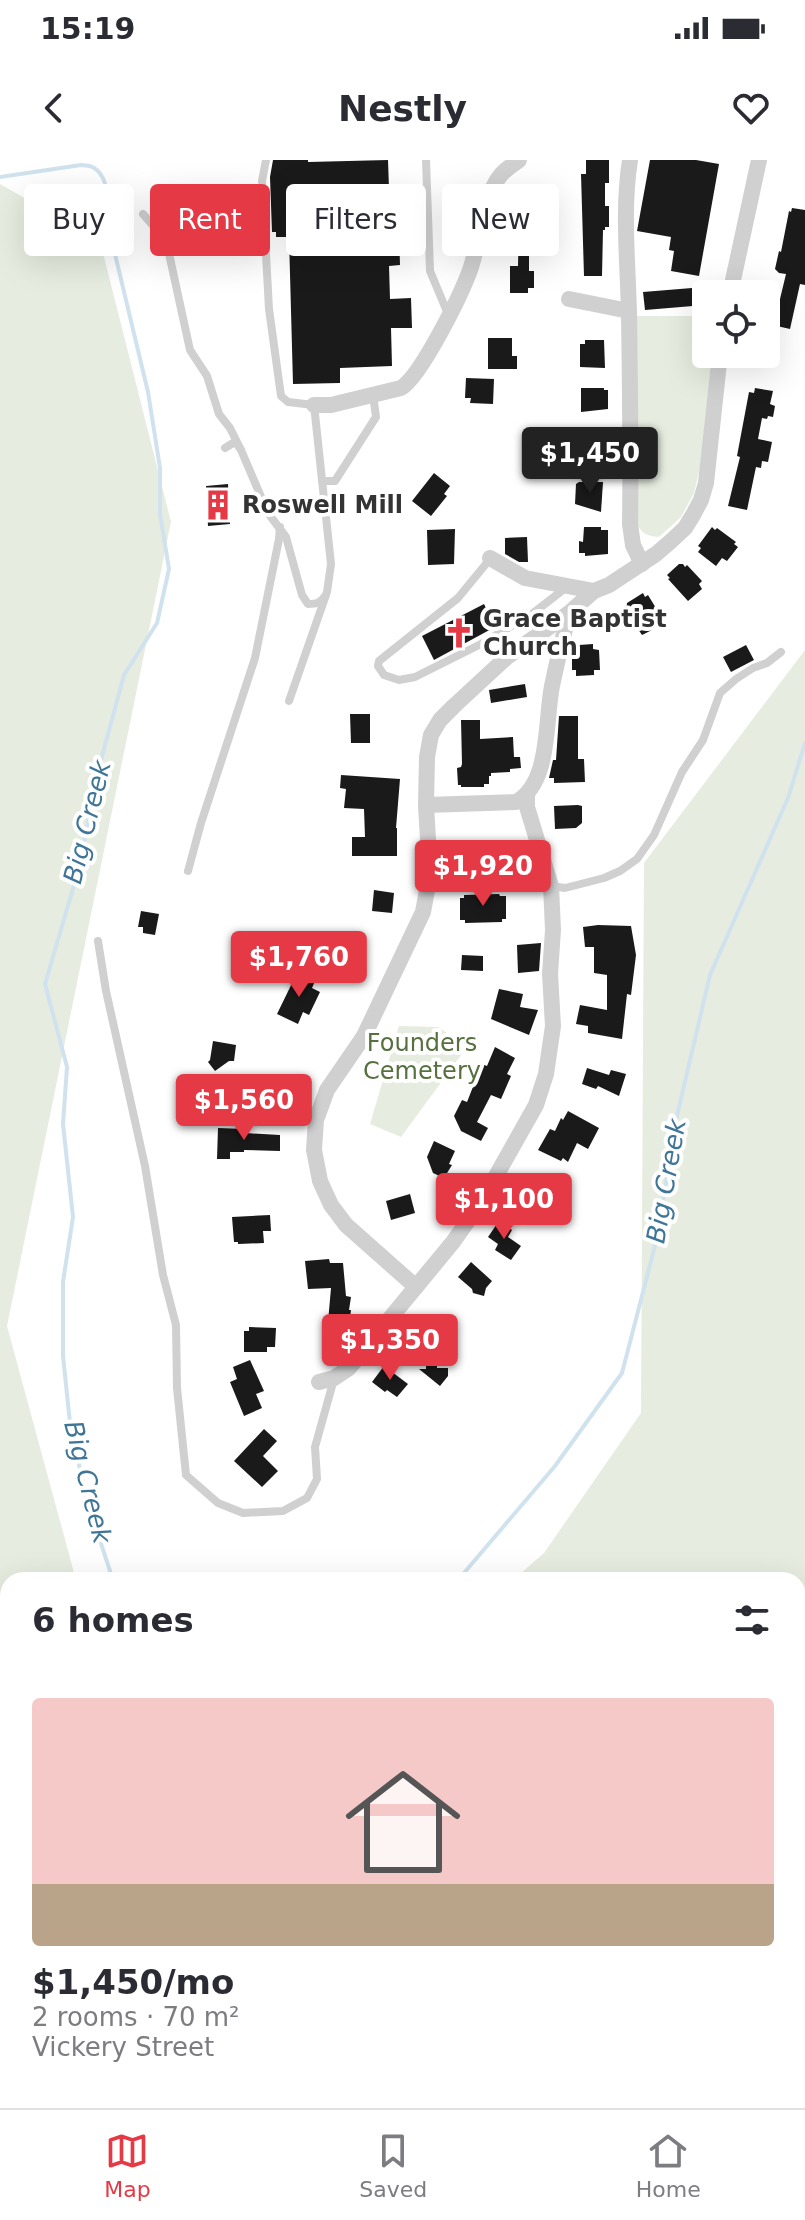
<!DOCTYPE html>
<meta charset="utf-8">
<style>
:root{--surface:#fff;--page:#f2f2f3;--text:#2b2b33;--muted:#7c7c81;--line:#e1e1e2;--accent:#e63946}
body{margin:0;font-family:"DejaVu Sans",sans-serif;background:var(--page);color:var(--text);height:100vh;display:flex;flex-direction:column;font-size:30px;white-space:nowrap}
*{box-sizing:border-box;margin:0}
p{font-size:26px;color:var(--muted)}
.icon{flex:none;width:44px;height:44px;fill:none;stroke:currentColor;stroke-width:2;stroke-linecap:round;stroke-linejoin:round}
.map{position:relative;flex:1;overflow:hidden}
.side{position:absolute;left:0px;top:1412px;width:806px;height:536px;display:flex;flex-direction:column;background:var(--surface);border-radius:24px 24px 0 0;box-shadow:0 8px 32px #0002}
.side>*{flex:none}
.hud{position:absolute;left:24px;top:24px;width:758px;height:72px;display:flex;gap:16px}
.tools{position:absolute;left:692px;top:120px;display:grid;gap:16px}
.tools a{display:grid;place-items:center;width:88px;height:88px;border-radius:8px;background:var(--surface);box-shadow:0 8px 32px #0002;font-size:40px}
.price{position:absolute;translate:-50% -68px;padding:0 18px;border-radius:8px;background:var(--accent);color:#fff;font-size:26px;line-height:52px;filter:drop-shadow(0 2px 4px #0008)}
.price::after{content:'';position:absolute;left:50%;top:48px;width:24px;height:18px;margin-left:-12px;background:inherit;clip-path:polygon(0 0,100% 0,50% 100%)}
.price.selected{background:#222;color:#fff}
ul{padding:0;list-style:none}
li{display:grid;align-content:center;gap:16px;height:424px;padding:0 32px}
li+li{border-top:2px solid var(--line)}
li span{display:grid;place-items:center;height:248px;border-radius:8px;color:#555}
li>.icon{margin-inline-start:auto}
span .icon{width:144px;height:144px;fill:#fffc;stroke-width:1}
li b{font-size:34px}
h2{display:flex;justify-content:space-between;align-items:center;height:96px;padding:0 32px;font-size:34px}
.tag{padding:0 28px;border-radius:8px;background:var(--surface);box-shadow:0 8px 32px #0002;font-size:28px;line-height:72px}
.tag.selected{background:var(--accent);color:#fff}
.status{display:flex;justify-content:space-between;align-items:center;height:56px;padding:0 40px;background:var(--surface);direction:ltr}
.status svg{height:22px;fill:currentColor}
header{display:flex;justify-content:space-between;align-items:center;height:104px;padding:0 32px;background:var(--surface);font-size:36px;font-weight:600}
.tab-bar{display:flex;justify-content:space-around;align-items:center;height:112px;border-top:2px solid var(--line);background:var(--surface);font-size:22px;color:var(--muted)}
.tab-bar a{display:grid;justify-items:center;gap:4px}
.tab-bar .selected{color:var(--accent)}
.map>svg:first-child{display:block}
</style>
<div class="status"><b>15:19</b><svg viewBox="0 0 49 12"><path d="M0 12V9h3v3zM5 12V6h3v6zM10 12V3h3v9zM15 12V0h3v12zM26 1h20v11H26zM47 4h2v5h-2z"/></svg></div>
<header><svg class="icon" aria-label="back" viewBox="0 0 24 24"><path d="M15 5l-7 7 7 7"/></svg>Nestly<svg class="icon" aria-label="heart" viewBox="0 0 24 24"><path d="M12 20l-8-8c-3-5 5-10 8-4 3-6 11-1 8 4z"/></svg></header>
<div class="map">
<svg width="805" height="1948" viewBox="0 0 805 1948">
<rect width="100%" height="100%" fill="#fff"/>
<g fill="#e6ecdf">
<path d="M0 24 100 81 171 362 7 1166 76 1420H8V1940H798V1420H513L544 1393 641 1253 644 703 805 490V1948H0Z"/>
<path d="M634 156H706V194H712L700 308 694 333 681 357 659 377C646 376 641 373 636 362Z"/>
<path d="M399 866 438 867 467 887 401 977 370 964Z"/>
</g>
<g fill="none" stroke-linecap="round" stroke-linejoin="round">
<g stroke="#cfe2ee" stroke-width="4">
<path d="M0 17 81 5C85 6 90 5 94 8 110 17 109 49 108 65L148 232 160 308V354L169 409 157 463 124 515 101 600 77 715 45 824 67 907 63 964 73 1057 63 1122V1196L70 1263 87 1341 113 1420"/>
<path d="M458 1420 555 1306 622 1213 658 1074 676 960 710 815 788 638 805 583"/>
</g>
</g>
<g fill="#1a1a1a">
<path d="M273 0H308V2L388 0 389 29H392L391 70H399L400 105 389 106 390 139 411 138 412 168H391L392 206 340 208V223L293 224 289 77H276V72H272L270 17Z"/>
<path d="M586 0H609V23H605V46H609V67H605V70H603L602 116H584L581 14H586Z"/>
<path d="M650 0H696L719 4 699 116 671 111 674 91 669 90 671 77 637 71Z"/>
<path d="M792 48 805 50V125L800 124 790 169 768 164 766 150 768 139H780L786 114 779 113 775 109 779 91 781 92 789 51 791 52Z"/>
<path d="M519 57 536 58 535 87H529V111H534V128H528V133H510V106H518Z"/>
<path d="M692 128 693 146 645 150 643 132Z"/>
<path d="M488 178H512V196H517V209H488Z"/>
<path d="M585 180H604L605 208 580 207V184H585Z"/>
<path d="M466 218 494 219 493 244 470 243 471 238H465Z"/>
<path d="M581 228H604V230H608V249L581 252Z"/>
<path d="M755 228 773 231 770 244 775 246 773 257 768 256 767 259 762 258 758 279 772 282 768 302 762 301 761 308 756 307 747 350 728 346 740 297 737 296 749 232 754 233Z"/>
<path d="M597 273 598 277 604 279V296L598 299 578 300 575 275Z"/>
<path d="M434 313 450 326 444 334 447 336 431 356 412 341Z"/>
<path d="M579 322H603L601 352 575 344 576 324Z"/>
<path d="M228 324 230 364 208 366 206 326Z"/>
<path d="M584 367H601V370H608V394L585 396V393H579V381L583 382Z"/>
<path d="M712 367 715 370 717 368 736 382 734 384 738 387 727 401 722 398 716 406 698 392 701 388 698 386Z"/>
<path d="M455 369 454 404 428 405 427 370Z"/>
<path d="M527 377 528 402H519L505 394V378Z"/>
<path d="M679 404H683L685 407 687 405 702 421 699 424 702 429 688 441 668 419 670 418 667 415Z"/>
<path d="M643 433 645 437 648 435 662 458 650 466 652 470 642 475 626 451 627 443Z"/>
<path d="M484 444 487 450 494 446 500 459 493 463 495 467 434 500 422 476Z"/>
<path d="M593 484V489L599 490 600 510H594V515L576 516V510H572V490H579V485Z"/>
<path d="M746 485 754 500 731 512 723 497Z"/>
<path d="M525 524 527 537 491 543 489 530Z"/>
<path d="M350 554H370V583H351Z"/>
<path d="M559 556H578V599H584L585 622 554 623V618H549L553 600H556Z"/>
<path d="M461 560H480V579L513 577 514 597H520L521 608 510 609V612L491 613V616H489V624H484V627H461V625H458L457 608 461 607 462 604Z"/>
<path d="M341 615 400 619 396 668H397V696H352V677H365L364 649 344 648 346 629 340 628Z"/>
<path d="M578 645 582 646V663L576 668 555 669 554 646Z"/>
<path d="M491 687 493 708H488V711L464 713 463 710 460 711 459 691H463V689Z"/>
<path d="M374 730 394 733 392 753 372 751Z"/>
<path d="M499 734 500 736H506V759H502V762L465 763V760H460V738H464V735Z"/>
<path d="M141 751 159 754 155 775 143 773V767H138Z"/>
<path d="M598 765 631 766 636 795 631 835 627 834 622 879 588 873V866L576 864 580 845 607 850V815L594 813V787H585L583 767Z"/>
<path d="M541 783 539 811 518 813 517 785Z"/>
<path d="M462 795 483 796V811L461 810Z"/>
<path d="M297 813 315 821 312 828 320 832 309 855 303 852 298 864 277 854Z"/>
<path d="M499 829 523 834 520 847 538 850 529 875 491 859Z"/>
<path d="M213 881 236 885 234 901H229L215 911 208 902 210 900Z"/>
<path d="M495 887 515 898 507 914 511 916 501 939 491 935 477 962 488 968 481 981 461 971 454 956 462 940 467 942 482 904 487 906Z"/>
<path d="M587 908 609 915 611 910 626 914 619 936 598 926 596 929 582 924Z"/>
<path d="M568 951 599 968 588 989 577 983 568 1002 563 998 561 1001 538 990 550 969 555 971 561 958 563 960Z"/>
<path d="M218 968 245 969V973L280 975V991L244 990V992H230V999H217Z"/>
<path d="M434 981 455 991 449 1004 452 1005 444 1018 433 1013 427 997Z"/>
<path d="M523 1014 557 1035 545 1061 508 1043Z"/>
<path d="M410 1034 415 1053 391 1060 386 1041Z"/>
<path d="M270 1055 271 1071H263L264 1083 238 1084V1082H234L232 1057Z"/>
<path d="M499 1061 512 1070 508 1077 521 1086 511 1100 495 1090 498 1084 488 1077Z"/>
<path d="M329 1099 330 1103H343L346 1136 351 1137 349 1150H351L349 1166 328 1162 331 1128 308 1129 305 1101Z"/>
<path d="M471 1102 492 1121 486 1128 484 1136 473 1133 472 1129 458 1117Z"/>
<path d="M249 1167 276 1168 275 1187H267V1192H244V1171H249Z"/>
<path d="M250 1200 264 1231 256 1234 262 1248 244 1256 230 1222 237 1219 233 1207Z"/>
<path d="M437 1203V1208H448V1216L440 1226 419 1209H426V1205Z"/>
<path d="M384 1206 408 1224 397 1237 387 1230 385 1232 372 1222Z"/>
<path d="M264 1269 277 1281 263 1296 278 1311 262 1327 234 1301Z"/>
</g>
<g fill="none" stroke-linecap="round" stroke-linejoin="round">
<g stroke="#d0d0d0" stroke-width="8">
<path d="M266 0 262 21 269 149 281 236 288 242 314 245 331 404 327 432 289 541"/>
<path d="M426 0 430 111 448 154"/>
<path d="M143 54 157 70 168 89 190 190 207 216 219 254 230 268 241 290"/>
<path d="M225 288 233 283H236L241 290 268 353 286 377 302 435 308 444C317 444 320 443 325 436"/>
<path d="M322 321H335L376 257 373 235"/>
<path d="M490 399 458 438 379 501 378 506 384 515 399 520 415 517 481 484 532 454 568 426"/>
<path d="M188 711 201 663 255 498 279 379 280 367"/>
<path d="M551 726 565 728 604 718 620 711 637 699 654 675 682 612 703 580 720 533 736 519 753 508 767 503 781 492"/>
<path d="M98 781 106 831 145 1006 163 1115 176 1165 177 1228 186 1315 218 1343 243 1353 283 1351 307 1338 317 1319 315 1287 334 1219"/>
</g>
<g stroke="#d0d0d0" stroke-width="16">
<path d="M630 0C622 51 628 103 629 154 630 224 631 294 630 364L633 385 642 404"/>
<path d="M730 134 759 0"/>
<path d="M569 139 629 151"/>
<path d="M314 245H331L401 228C421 216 461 135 470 110 480 82 482 39 500 16 505 9 513 5 519 0"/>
<path d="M490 398 525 418 594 431"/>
<path d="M426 645 516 642C551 623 545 560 552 526 557 502 563 477 569 453"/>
<path d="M416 1127 346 1065 331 1045 320 1021 314 990 316 960 327 930 364 876 423 752 430 714 426 645 427 597 431 575 440 560 454 546 507 497 569 453 594 431 609 425 656 394 670 382 685 368 693 355 701 340 706 323 720 194"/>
<path d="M319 1222 334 1218 349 1208 453 1082 482 1041 536 945 546 914 553 866 550 814 553 770 551 726 527 647V635"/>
</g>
</g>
<defs>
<g id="building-bare" transform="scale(2.4)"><path d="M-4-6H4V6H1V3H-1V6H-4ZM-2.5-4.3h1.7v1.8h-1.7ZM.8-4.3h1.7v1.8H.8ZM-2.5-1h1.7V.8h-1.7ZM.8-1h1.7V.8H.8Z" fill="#e63946" stroke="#fff" stroke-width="2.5" paint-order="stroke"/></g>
<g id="church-bare" transform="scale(2.4)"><path d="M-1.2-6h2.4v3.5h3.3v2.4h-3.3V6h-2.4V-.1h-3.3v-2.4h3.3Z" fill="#e63946" stroke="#fff" stroke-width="2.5" paint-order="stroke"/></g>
</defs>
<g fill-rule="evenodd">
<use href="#building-bare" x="218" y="345"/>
<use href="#church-bare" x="459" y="473"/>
</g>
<g text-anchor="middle" stroke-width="8" stroke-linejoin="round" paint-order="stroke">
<g font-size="24" font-weight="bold" fill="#333" stroke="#fff" text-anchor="start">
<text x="242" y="353">Roswell Mill</text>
<text x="483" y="467">Grace Baptist<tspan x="483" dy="28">Church</tspan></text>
</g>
<g font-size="24" fill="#56703f" stroke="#fff">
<text x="422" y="891">Founders<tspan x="422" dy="28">Cemetery</tspan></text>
</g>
<g font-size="26" font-style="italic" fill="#3f7597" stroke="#fff">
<text transform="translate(87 662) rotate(-76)" y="9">Big Creek</text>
<text transform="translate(666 1021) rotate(-80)" y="9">Big Creek</text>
<text transform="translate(88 1322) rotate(76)" y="9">Big Creek</text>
</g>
</g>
</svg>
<div class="tools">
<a><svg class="icon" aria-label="locate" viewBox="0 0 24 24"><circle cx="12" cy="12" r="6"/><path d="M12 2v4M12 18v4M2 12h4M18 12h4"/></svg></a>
</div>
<b class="price selected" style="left:590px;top:335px">$1,450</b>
<b class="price" style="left:483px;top:748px">$1,920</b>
<b class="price" style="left:299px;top:839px">$1,760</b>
<b class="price" style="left:244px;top:982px">$1,560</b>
<b class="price" style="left:504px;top:1081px">$1,100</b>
<b class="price" style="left:390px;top:1222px">$1,350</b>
<div class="hud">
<a class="tag">Buy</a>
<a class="tag selected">Rent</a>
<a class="tag">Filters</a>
<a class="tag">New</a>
</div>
<section class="side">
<h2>6 homes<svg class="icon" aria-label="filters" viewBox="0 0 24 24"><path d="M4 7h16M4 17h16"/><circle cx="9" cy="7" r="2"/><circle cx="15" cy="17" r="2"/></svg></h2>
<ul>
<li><span style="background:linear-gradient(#f6c9c9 75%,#b9a48a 0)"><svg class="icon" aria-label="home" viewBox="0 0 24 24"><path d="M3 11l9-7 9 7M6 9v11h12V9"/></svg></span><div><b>$1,450/mo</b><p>2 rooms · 70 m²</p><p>Vickery Street</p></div></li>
</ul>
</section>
</div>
<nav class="tab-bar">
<a class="selected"><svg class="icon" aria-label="map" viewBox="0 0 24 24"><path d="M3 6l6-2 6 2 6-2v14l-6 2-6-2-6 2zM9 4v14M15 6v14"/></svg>Map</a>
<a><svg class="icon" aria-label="saved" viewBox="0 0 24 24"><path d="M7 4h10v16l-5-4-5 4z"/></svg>Saved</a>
<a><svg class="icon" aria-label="home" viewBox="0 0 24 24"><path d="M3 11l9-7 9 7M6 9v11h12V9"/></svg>Home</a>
</nav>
